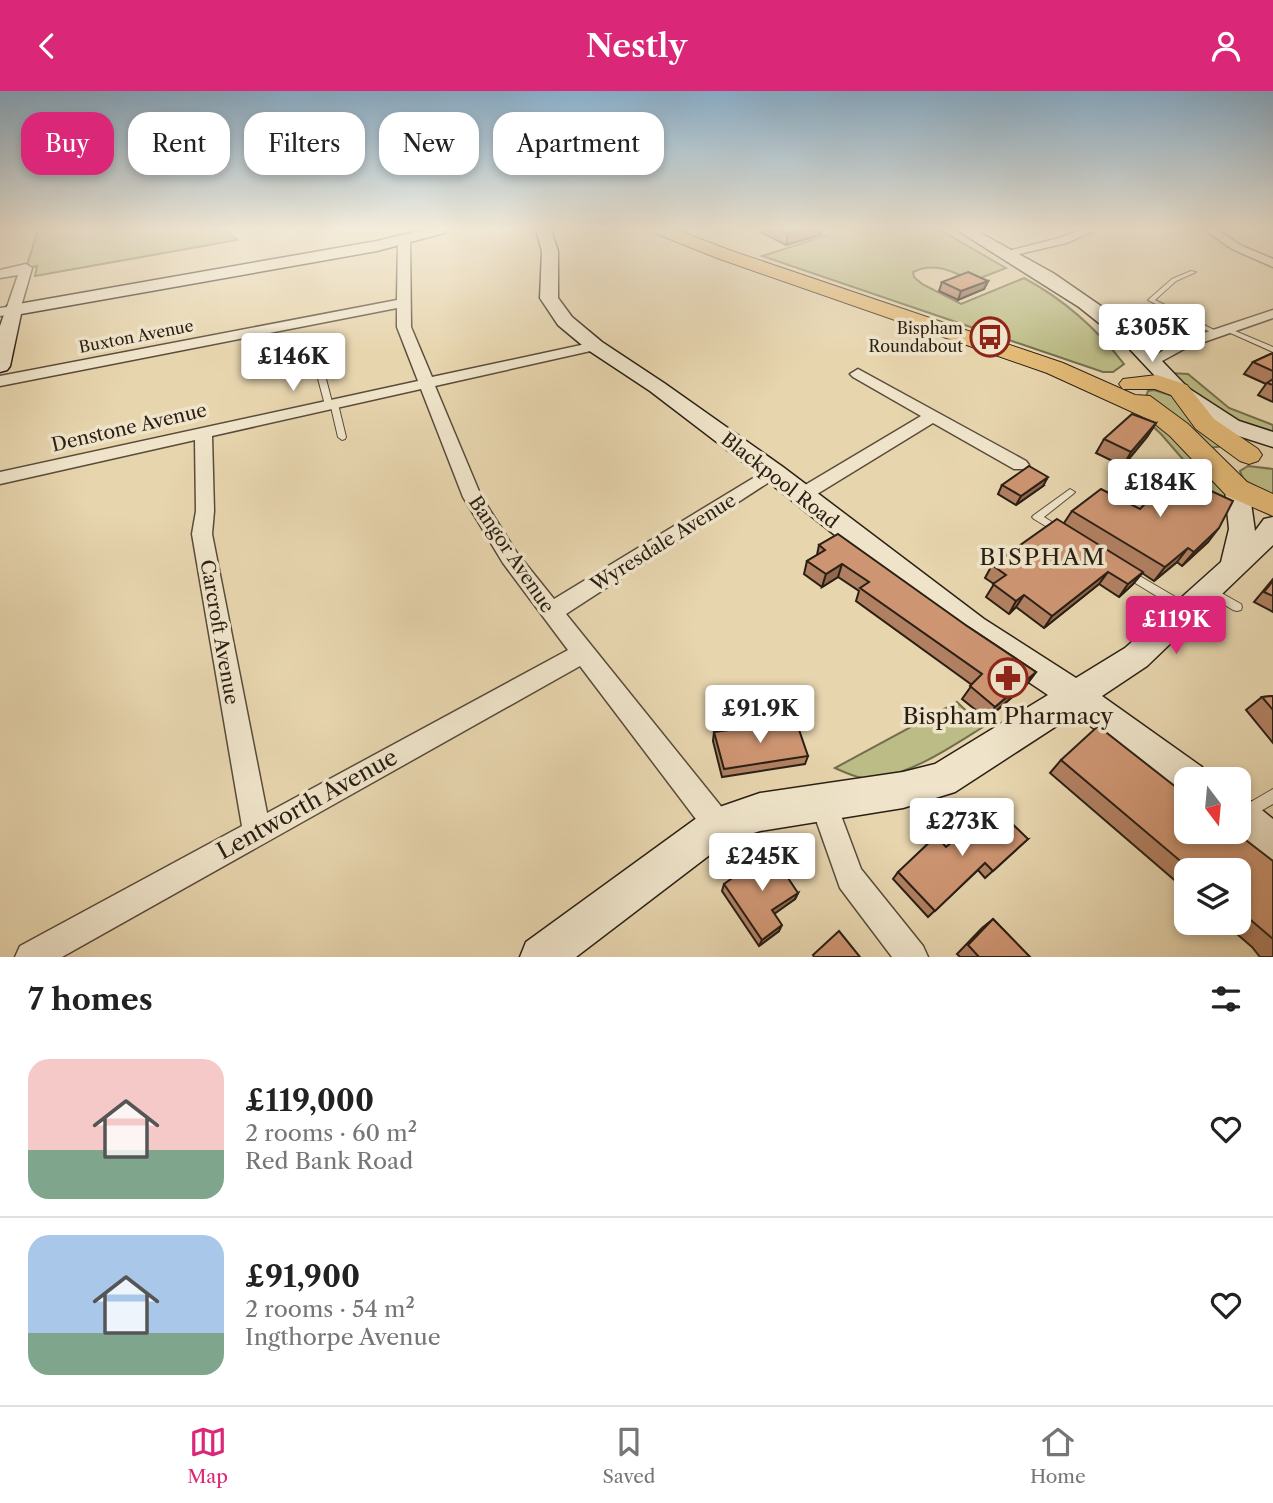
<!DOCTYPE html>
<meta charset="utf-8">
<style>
:root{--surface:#fff;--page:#f6f6f6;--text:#222;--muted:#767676;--line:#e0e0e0;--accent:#db2777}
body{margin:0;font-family:"Libre Caslon Text",serif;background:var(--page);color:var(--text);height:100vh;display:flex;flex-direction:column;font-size:26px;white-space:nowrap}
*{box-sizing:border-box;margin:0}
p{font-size:23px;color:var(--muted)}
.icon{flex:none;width:38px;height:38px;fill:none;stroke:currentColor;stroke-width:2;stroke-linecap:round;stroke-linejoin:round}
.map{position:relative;height:866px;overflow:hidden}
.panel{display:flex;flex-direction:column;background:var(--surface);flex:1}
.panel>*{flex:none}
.guide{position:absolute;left:21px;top:21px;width:700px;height:63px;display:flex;gap:14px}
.needle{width:46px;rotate:164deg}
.tools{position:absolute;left:1174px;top:676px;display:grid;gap:14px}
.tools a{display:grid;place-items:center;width:77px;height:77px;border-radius:14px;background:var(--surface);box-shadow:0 4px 10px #0003;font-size:35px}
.price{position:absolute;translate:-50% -60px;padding:0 16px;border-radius:7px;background:#fff;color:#222;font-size:23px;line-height:46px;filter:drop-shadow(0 2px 4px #0008)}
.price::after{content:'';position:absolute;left:50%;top:42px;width:21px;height:16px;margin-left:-10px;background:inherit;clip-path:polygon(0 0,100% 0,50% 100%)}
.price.on{background:var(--accent);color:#fff}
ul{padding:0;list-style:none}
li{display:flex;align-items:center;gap:21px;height:175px;padding:0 28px}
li+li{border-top:2px solid var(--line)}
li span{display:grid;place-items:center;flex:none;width:196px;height:140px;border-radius:21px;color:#555}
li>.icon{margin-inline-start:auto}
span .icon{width:84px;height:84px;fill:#fffc;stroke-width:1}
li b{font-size:30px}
h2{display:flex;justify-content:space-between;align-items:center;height:84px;padding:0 28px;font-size:30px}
.tag{padding:0 24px;border-radius:21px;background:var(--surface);box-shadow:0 4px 10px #0003;font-size:24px;line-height:63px}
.tag.on{background:var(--accent);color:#fff}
header{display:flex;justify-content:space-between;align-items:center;height:91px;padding:0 28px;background:var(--accent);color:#fff;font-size:32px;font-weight:600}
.tab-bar{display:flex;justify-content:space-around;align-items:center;height:98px;border-top:2px solid var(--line);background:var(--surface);font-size:19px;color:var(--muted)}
.tab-bar a{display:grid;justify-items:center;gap:4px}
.tab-bar .on{color:var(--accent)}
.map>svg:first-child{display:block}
</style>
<header><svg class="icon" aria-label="back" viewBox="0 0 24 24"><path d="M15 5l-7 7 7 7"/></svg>Nestly<svg class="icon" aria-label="person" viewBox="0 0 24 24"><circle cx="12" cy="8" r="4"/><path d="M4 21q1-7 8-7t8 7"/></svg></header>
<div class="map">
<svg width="1273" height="866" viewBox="0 0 1273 866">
<rect width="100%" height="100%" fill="#e7d5ae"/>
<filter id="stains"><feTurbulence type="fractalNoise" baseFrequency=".00286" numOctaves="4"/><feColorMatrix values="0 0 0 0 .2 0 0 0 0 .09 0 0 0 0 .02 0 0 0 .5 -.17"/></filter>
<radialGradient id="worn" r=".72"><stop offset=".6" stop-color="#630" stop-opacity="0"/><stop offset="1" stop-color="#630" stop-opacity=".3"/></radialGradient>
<g fill="#bcbc86" stroke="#736e4d" stroke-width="2">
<path d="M38 139H225L237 149 35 185 37 175 26 177Z"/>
<path d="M814 139H940L1006 177 973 190C953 181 934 170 913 181L914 186 922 193 961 213 1024 187C1063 208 1097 238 1124 273L1113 281H1103L762 165 825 145Z"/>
<path d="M1170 282 1188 283 1229 317 1273 334V344L1232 332Z"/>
<path d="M1154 299 1173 305 1224 355 1209 357 1146 306 1148 300Z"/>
<path d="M1141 317 1227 395V419L1161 343 1136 320Z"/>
<path d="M1248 375 1273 378V405C1260 399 1244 395 1240 380Z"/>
<path d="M957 611 983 636C951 656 916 680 878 687 864 690 848 683 835 677Z"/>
</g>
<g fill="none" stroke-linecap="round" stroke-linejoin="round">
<g stroke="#594c3a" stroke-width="2">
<g id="lane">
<path d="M1191 180 1196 181 1176 190 1155 209 1218 241V243H1214L1148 209 1172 188Z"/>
<path d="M1228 237 1273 256V261L1226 240V238Z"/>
<path d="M318 282H321L325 284 332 311H337L338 313 346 346 345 348 342 349 338 346 331 316H326L325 314 317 284Z"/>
<path d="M1185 371 1211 372 1215 375 1211 378 1182 376 1181 374Z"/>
<path d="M1070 398 1075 401 1073 403 1044 426 1063 438 1065 440 1063 442H1057L1034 428 1032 426 1034 424Z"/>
<path d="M1126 477 1189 514 1190 517 1189 520 1185 521 1181 520 1122 484 1121 481 1122 478Z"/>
<path d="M1209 495 1241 513 1242 516 1241 519 1237 520 1233 519 1205 502 1204 499 1205 496Z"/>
<path d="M1273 698V713L1247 728 1242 726 1240 721 1242 716Z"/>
</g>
</g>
<g stroke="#594c3a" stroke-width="3">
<g id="street">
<path d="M1081 139H1096L1066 152 1006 166 1000 162 1059 147Z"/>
<path d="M1205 139H1218L1240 154 1273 168V176L1232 158Z"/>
<path d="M404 145 410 148 411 236 432 286 595 251 602 255 595 259 435 295 481 405 517 462 554 508 768 378H780L783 382 566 523 728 724 732 734 728 744 718 748 708 744 580 575 62 866H15L20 855 242 735 192 443 196 420 195 349 0 393V381L418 290 397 236V217L0 295V285L397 209 398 148ZM421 298 463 406 503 472 568 559 267 722 212 443 214 420 212 345Z"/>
<path d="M26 173 32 177 20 219 18 222 0 225V217L7 216 18 184 0 187V179Z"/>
<path d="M1273 219V227L1184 258 1153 275 1146 271 1174 252Z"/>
<path d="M858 278 1026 370 1029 374 1026 378H1014L933 332 809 408H795L793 404 795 400 921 325 853 286 850 283Z"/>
<path d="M823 699 833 703 861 778 923 855 928 866H892L840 797 810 712 813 703Z"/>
</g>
</g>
<g stroke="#2a1f14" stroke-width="3">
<g id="secondary">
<path d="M423 139H447L444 142 377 160 21 223 10 275 7 279 0 281V235L7 215 377 150Z"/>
<path d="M536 139H551L558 160V207L572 226 602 251 664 292 783 376 984 528 1076 587 1125 557 1221 471 1229 438 1225 398 1228 392 1237 390 1246 392 1249 398 1255 440 1264 428 1273 426V454L1147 575 1102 605 1202 676 1207 688H1186V704L1176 700 1075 623 955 701 903 717 760 740 728 750 576 866H520L526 851 705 721 760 702 903 681 935 673 1048 604 962 546 765 388 650 300 588 259 558 234 540 207 542 160Z"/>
<path d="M957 139H975L1053 182 1111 222 1137 244 1188 297 1239 330 1273 341V356L1223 340 1172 303 1124 252 1079 216Z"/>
<path d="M1239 705 1252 711 1273 728V771L1259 766 1229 740H1239Z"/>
</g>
</g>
<g stroke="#2a1f14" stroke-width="2">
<g id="primary">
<path d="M655 139H677L729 159 1063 272 1135 304 1150 305 1188 333 1247 391 1273 403V425L1227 405 1170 345 1150 329 1047 282 717 167 657 143Z"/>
<path d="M1157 284 1187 294 1214 328 1258 358 1262 364 1258 370 1249 373 1240 370 1196 338 1171 304 1155 298H1123L1119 293 1123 288Z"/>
</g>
</g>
<use href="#lane" fill="#efe4ca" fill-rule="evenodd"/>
<use href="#street" fill="#efe4ca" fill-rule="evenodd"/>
<use href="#secondary" fill="#efe4ca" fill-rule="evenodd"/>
<use href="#primary" fill="#e4ba77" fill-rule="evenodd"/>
</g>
<g fill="#b18062" stroke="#2a1f14" stroke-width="2">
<path d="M759 139H821L820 144 786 154 759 140Z"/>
<path d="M988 190 984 198 958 209 939 200 942 191Z"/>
<path d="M1273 262V311L1258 304 1266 293 1244 283 1253 271Z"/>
<path d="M1156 332 1147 346 1123 375 1096 362 1104 348Z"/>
<path d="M1002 394 1043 395 1016 414 998 403Z"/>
<path d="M1140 418 1208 451 1182 475 1177 471 1154 490 1142 482 1133 493 1119 506 1099 493 1044 537 1016 516 1009 523 986 506 994 493 985 487 992 474 1064 432 1072 420Z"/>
<path d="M819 454 967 535 1036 581 1027 593 987 628 962 608 972 594 856 510 859 500 838 486 822 496 804 483 807 470 817 464Z"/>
<path d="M1273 488V521L1254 511Z"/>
<path d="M1273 605V652L1246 619 1262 606Z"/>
<path d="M714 641 808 665 805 673 722 686 713 650Z"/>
<path d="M1061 669 1273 770V866H1260L1252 856 1223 831H1239V779H1186V799L1050 682Z"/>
<path d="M1028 748 985 787 978 779 928 826 893 788 898 781 946 756Z"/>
<path d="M724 793 798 802 795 808 774 822 779 840 759 855 722 800Z"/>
<path d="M993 828 1030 866H960L957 863 982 837Z"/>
</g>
<g fill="#906850" stroke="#2a1f14" stroke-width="2">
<path d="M801 139H821L820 144 786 154 788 143Z"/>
<path d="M988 190 984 198 958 209 961 200Z"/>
<path d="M1156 332 1147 346 1123 375 1131 361Z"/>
<path d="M1048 386 1043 395 1016 414 1021 405Z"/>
<path d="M1219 437 1208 451 1182 475 1194 461Z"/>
<path d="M1188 457 1177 471 1154 490 1165 476Z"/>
<path d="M842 473 838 486 822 496 826 483Z"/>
<path d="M1108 481 1099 493 1044 537 1052 525Z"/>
<path d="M1143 481 1133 493 1119 506 1128 493Z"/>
<path d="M1024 504 1016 516 1009 523 1016 510Z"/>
<path d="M1036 581 1027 593 987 628 995 616Z"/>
<path d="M798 802 795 808 770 826 772 819Z"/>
<path d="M782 834 779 840 759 855 762 849Z"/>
</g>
<g fill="#ce9572" stroke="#2a1f14" stroke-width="2">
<path d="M780 139H801L788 143Z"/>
<path d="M968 181 988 190 961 200 942 191Z"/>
<path d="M1273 262V280L1253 271Z"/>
<path d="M1273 288V294L1267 292Z"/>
<path d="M1132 323 1156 332 1131 361 1104 348Z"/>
<path d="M1029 375 1048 386 1021 405 1002 394Z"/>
<path d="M1174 383 1233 410 1219 437 1194 461 1188 457 1165 476 1072 420 1101 398 1140 418Z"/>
<path d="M1057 428 1143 481 1128 493 1108 481 1052 525 1024 504 1016 510 993 493 1006 484 992 474Z"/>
<path d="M838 443 967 535 1036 581 995 616 970 595 982 583 860 497 869 491 842 473 826 483 807 470 825 459 819 454Z"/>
<path d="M1273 490V505L1264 501Z"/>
<path d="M1273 605V619L1262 606Z"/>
<path d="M796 630 808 665 724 678 714 641Z"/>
<path d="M1098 635 1186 704V740H1234L1273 770V848L1239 819V779H1191L1061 669Z"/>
<path d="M995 716 1028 748 993 780 985 772 935 820 898 781 936 745 946 756Z"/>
<path d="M770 760 798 802 772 819 782 834 762 849 724 793Z"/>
<path d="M993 828 1030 866H979L968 854Z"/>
<path d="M839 840 860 866H814L813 864Z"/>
</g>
<linearGradient id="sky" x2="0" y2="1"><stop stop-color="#8ab4d4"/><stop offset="0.53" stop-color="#f4ecdb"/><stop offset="1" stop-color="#f4ecdb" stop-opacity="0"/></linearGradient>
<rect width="1273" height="260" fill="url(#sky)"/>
<defs>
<g id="bus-ring" transform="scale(2.0125)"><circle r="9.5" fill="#efe4ca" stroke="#8f2418" stroke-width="1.5"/><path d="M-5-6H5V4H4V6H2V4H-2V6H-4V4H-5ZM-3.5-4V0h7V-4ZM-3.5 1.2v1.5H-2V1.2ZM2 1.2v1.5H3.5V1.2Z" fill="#8f2418"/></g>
<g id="pharmacy-ring" transform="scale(2.0125)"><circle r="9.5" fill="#efe4ca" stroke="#8f2418" stroke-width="1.5"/><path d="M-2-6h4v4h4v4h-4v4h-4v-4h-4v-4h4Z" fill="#8f2418"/></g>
</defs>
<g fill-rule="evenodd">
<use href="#bus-ring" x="990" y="246"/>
<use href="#pharmacy-ring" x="1008" y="587"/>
</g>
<g text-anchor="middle" stroke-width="7" stroke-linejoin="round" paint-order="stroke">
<g font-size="16" fill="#2a1f14" stroke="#efe4ca" text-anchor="end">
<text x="963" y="243">Bispham<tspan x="963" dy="18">Roundabout</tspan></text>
</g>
<g font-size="16" fill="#2a1f14" stroke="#efe4ca">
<text transform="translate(136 245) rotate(-11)" y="6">Buxton Avenue</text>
</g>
<g font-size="19" fill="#2a1f14" stroke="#efe4ca">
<text transform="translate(129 336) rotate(-13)" y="7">Denstone Avenue</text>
<text transform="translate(780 389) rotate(38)" y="7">Blackpool Road</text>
<text transform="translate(663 451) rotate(-32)" y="7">Wyresdale Avenue</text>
<text transform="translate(512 463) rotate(56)" y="7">Bangor Avenue</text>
<text transform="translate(220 541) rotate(80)" y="7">Carcroft Avenue</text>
</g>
<g font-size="23" letter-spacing="2" fill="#2a1f14" stroke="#efe4ca">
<text x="1043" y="474">BISPHAM</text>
</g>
<g font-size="23" fill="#2a1f14" stroke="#efe4ca">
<text x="1008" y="633">Bispham Pharmacy</text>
</g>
<g font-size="23" fill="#2a1f14" stroke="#efe4ca">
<text transform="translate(307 713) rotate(-29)" y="8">Lentworth Avenue</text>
</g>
</g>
<rect width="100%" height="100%" filter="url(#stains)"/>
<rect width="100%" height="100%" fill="url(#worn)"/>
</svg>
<div class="tools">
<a><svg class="needle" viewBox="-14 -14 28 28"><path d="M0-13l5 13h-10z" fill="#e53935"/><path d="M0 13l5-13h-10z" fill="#767676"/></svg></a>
<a><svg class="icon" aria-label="layers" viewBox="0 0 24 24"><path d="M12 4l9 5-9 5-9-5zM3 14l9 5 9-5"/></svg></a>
</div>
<b class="price" style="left:1152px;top:273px">£305K</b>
<b class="price" style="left:293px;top:302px">£146K</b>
<b class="price" style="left:1160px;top:428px">£184K</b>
<b class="price on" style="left:1176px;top:565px">£119K</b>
<b class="price" style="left:760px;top:654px">£91.9K</b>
<b class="price" style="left:962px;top:767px">£273K</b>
<b class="price" style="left:762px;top:802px">£245K</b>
<div class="guide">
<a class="tag on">Buy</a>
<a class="tag">Rent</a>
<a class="tag">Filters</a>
<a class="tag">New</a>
<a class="tag">Apartment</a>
</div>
</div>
<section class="panel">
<h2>7 homes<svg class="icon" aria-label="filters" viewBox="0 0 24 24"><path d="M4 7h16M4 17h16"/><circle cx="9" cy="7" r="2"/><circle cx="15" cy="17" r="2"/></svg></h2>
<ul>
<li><span style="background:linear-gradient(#f6c9c9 65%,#7fa58c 0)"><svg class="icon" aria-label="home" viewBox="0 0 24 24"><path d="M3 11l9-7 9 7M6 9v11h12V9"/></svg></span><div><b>£119,000</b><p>2 rooms · 60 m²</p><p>Red Bank Road</p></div><svg class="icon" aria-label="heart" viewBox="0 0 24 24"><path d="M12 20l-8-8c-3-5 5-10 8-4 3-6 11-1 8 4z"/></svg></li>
<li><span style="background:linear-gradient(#a9c7e8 70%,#7fa58c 0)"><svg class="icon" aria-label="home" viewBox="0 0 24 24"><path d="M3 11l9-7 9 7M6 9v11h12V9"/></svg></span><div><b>£91,900</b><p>2 rooms · 54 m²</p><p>Ingthorpe Avenue</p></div><svg class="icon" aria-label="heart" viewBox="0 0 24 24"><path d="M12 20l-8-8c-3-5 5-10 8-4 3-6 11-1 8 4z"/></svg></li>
</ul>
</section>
<nav class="tab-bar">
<a class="on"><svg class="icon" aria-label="map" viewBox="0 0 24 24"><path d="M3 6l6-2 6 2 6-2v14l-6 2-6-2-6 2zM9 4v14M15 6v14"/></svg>Map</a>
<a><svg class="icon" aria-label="saved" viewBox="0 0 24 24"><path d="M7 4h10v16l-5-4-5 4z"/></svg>Saved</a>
<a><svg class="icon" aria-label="home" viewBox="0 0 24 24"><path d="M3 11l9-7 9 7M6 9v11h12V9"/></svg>Home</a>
</nav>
